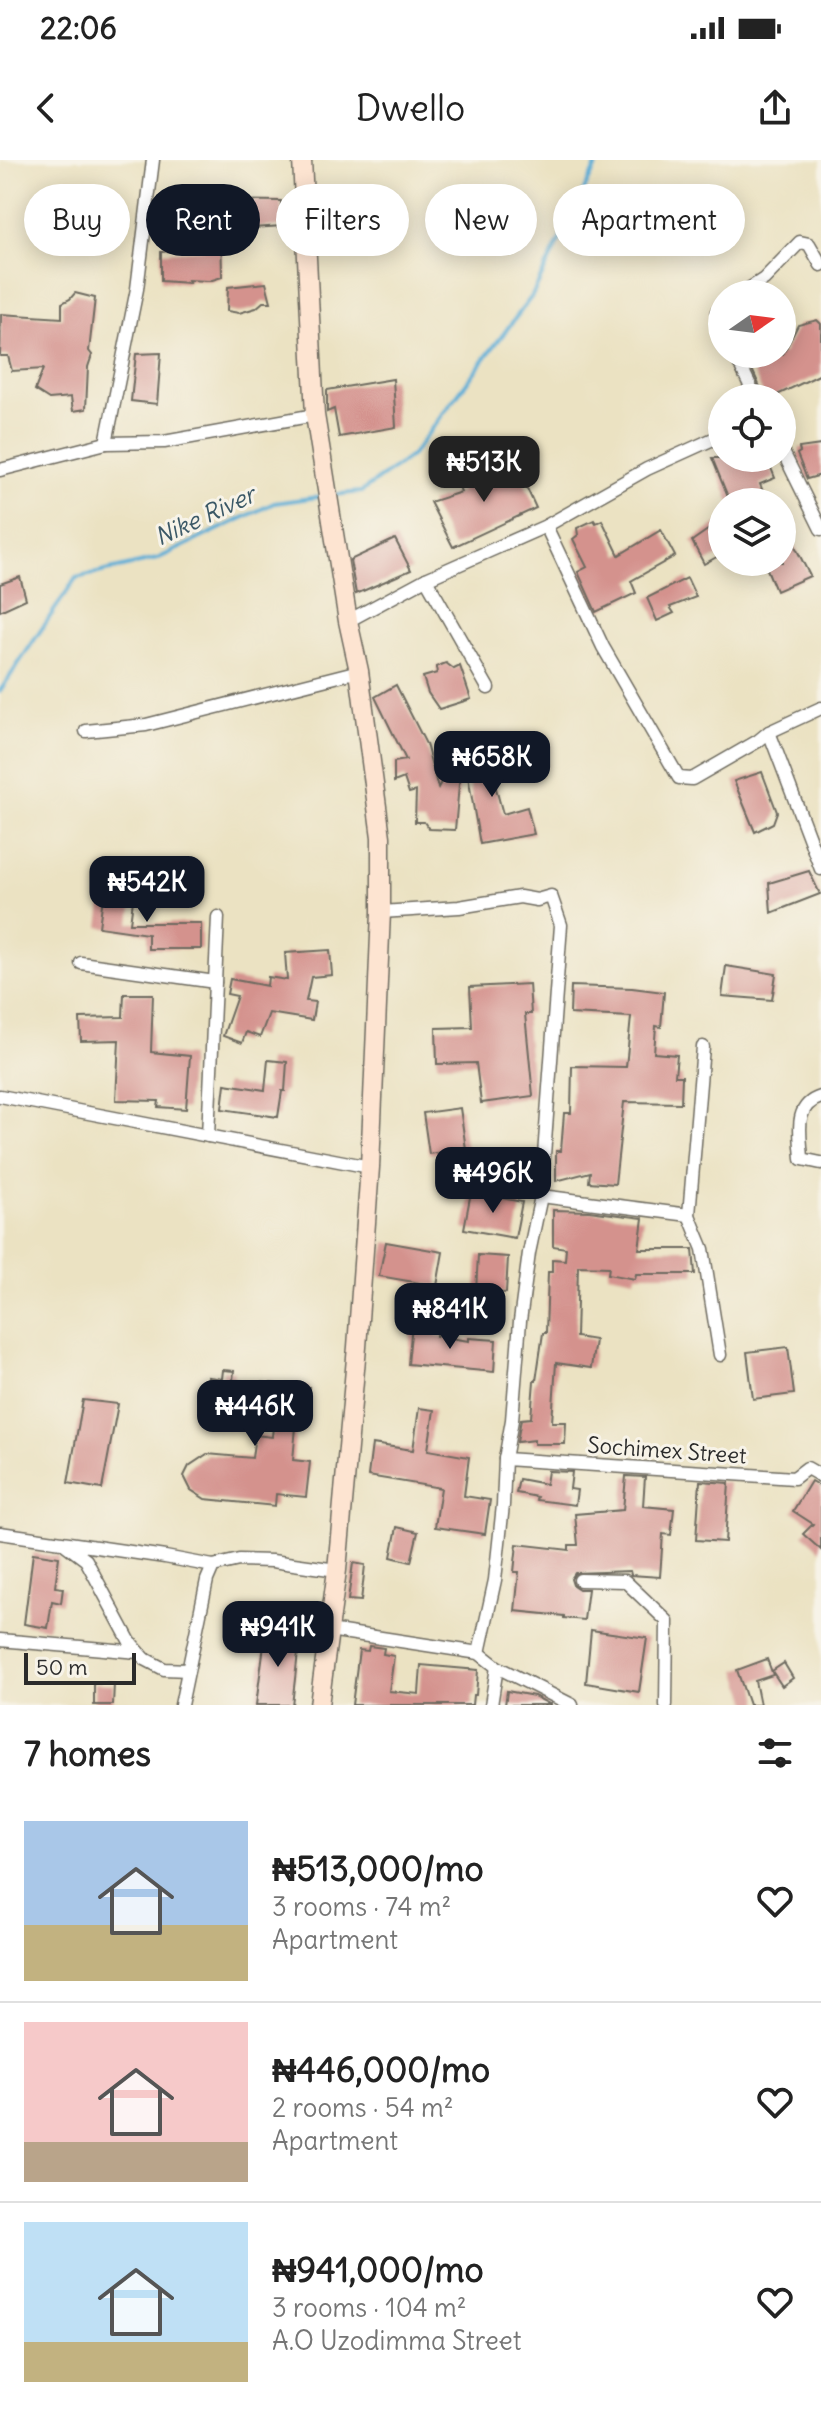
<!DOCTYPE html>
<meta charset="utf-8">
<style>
:root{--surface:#fff;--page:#f6f6f6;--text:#222;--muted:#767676;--line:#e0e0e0;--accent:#111827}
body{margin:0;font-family:Delius,sans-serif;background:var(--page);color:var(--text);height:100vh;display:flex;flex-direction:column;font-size:30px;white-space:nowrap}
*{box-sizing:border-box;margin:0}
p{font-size:26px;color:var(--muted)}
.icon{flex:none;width:44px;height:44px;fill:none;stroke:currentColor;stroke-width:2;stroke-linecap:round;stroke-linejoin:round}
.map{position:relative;height:1545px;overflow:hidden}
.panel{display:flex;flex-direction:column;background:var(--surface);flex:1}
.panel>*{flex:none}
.guide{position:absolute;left:24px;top:24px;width:774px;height:72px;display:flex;gap:16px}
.needle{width:52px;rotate:76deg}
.controls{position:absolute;left:708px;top:120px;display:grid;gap:16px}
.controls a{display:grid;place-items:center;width:88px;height:88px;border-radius:50%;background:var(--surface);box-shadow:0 4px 20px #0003;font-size:40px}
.scale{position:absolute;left:24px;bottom:20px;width:112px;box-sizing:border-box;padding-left:8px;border:4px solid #2b2b2b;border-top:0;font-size:22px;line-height:28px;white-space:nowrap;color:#2b2b2b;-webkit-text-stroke:6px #f7f3e8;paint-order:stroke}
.price{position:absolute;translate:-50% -68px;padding:0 18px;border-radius:16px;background:var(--accent);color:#fff;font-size:26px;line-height:52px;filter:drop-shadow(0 2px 4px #0008)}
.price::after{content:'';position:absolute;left:50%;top:48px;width:24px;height:18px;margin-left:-12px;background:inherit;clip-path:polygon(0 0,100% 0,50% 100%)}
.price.selected{background:#222;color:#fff}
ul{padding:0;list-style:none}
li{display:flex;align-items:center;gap:24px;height:200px;padding:0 24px}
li+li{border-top:2px solid var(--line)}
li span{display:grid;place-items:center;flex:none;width:224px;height:160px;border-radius:0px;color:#555}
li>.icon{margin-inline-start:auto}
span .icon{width:96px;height:96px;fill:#fffc;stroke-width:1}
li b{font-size:34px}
h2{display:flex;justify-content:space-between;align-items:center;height:96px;padding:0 24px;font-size:34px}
.pill{padding:0 28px;border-radius:36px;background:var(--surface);box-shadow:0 4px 20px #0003;font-size:28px;line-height:72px}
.pill.selected{background:var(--accent);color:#fff}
.status{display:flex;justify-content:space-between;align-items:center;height:56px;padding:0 40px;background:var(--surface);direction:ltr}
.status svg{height:22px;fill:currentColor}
header{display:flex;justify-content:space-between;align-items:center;height:104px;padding:0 24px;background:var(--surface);font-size:36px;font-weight:600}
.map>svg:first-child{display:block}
</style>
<div class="status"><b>22:06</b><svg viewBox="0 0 49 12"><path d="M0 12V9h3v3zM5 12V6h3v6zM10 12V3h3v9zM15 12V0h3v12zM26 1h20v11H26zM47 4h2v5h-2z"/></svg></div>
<header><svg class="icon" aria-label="back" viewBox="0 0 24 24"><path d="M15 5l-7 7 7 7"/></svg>Dwello<svg class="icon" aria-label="share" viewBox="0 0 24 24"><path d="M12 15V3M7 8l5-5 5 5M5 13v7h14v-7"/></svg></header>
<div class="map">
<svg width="821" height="1545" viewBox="0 0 821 1545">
<rect width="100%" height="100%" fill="#f7f3e8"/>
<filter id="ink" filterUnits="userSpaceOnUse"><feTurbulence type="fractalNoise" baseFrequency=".0125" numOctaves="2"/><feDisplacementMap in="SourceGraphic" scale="16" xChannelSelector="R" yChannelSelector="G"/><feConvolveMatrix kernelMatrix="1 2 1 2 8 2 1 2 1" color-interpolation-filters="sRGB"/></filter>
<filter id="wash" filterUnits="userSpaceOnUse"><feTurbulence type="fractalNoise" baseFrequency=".006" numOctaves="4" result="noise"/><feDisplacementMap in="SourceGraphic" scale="32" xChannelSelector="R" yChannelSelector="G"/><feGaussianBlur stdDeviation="1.8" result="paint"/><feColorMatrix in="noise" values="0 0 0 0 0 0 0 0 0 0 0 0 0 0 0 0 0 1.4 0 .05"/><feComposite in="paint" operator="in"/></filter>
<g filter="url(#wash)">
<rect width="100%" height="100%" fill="#ebe2c2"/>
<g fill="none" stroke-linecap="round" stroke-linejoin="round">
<g stroke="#5caed7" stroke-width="4">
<path d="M333 335 361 332 412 295 532 136 599 0"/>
<path d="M0 531 76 418 157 399 274 343 325 336"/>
</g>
</g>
<g id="blocks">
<g fill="#d4928d">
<path d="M203 40 281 41 282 66 221 70 222 117 209 121 188 120 189 123 161 121V92L206 89Z"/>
<path d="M266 123 271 142H263L256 148 239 153 227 151 228 127Z"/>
<path d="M75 133 95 138 89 191 92 195 88 207 86 249 73 251 71 237 49 239 35 230 43 209 12 211 8 196H0L1 154 62 158V143L70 139Z"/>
<path d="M817 160 821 164V214L771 238H765L745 194H783L798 165Z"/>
<path d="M161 193 157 244 131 241 136 194Z"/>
<path d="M393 219 396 267 339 277 334 249 327 252V230Z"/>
<path d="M821 285V315L807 319 797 294 800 292 799 288Z"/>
<path d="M712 298H767L775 318 760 324 767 342H730Z"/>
<path d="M515 302 536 348 453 387 430 342 461 332 458 323 482 311 489 315Z"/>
<path d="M594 360 596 363 602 360 619 395 661 370 675 396 631 421 636 433 596 452 578 412 587 407 573 379 578 375 577 368Z"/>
<path d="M722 360V394L704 404 692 381Z"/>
<path d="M782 360 810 416 776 431 764 402H782Z"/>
<path d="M395 379 411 410 356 434 350 400Z"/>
<path d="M20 417 26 439 0 451V424Z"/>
<path d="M687 418 696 437 670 447 674 453 657 461 647 438Z"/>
<path d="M446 503 454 509 460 506 471 539 439 549 428 533 423 517 437 513 436 507Z"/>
<path d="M396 525 426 584 438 628 463 579 455 670 429 669 424 662H415L416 631 409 633 404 618 394 622V602L406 600 375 537Z"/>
<path d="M488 579 498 612 492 614 503 654 527 647 534 674 480 684 463 588Z"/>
<path d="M762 612 777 652 773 663 755 672 734 621Z"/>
<path d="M809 711 820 734 771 753 769 723Z"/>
<path d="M104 729 134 733 130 763H201V789H148V774L99 767Z"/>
<path d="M330 790 332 815 311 817 306 841 315 842 312 860 269 853 260 877 246 872 242 883 223 876 237 836 227 834 230 819 267 826 268 817 287 820 285 793Z"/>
<path d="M726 806 776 814 772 840 722 836Z"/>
<path d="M529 824 531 854H525L533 936 481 943 476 903 437 904 436 868 472 867 470 827Z"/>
<path d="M571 826 632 828 664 832 661 867 656 866 654 893 677 895 675 916H682L681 943 624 942 615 1024 589 1022 590 1012 556 1021V991H561L564 953H571L572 906 626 907 631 857 570 854Z"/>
<path d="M124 834H153L151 892 190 896 186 949 158 947 159 941 116 940 119 880 81 881 80 858 123 857Z"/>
<path d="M268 900 287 902 285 931H282L278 957 222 949 225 924 265 930Z"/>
<path d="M460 948 466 989 429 994 423 953Z"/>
<path d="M471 1032 522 1042 515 1078 464 1069Z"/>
<path d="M553 1050 589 1051 643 1058 639 1089H693L695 1114H636L635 1119 608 1114 609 1107 578 1106 576 1177 595 1180 591 1208 556 1203 552 1262H566L565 1284H534V1280L517 1282 521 1259 531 1258 534 1221H536L543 1173H546L548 1112H552V1099L565 1100 566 1088 553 1086Z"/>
<path d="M386 1082 443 1092 437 1126 379 1116Z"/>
<path d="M478 1095 508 1097 506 1133 476 1131Z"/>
<path d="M412 1164 437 1167 436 1176 469 1181V1178L496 1180 494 1212 408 1204Z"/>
<path d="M788 1187 794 1234 753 1239 747 1192Z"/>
<path d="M223 1210 234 1211 233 1220 309 1227 306 1256H297L293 1300 310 1302 306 1337 276 1334 275 1346 205 1339 191 1330 184 1316 189 1306 207 1294 252 1298 255 1275 272 1277 275 1246 231 1242 230 1255 219 1254 220 1239 206 1238 208 1217 222 1219Z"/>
<path d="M83 1240 118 1244 102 1329 68 1323Z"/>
<path d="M419 1248 434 1250 428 1290 469 1297 464 1336 490 1340 485 1374 435 1367 441 1328 368 1316 372 1284 413 1290Z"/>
<path d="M548 1311 572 1312 570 1329 577 1330 575 1345 536 1340 537 1337 516 1333 519 1319 546 1324Z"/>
<path d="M626 1316 645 1317 643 1346 674 1349 671 1375 663 1374 660 1417 631 1415 630 1411 575 1413 571 1419 573 1425 579 1429H588L584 1460 564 1458V1456L515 1451 519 1412H514L517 1384 569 1390V1385H578L575 1354 623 1350Z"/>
<path d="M700 1321 729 1323 725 1382 696 1380Z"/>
<path d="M811 1321 821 1327V1390L803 1374 813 1364 793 1351Z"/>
<path d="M397 1367 418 1372 411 1402 391 1397Z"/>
<path d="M33 1393 59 1397 55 1427 63 1428 61 1443 52 1441 48 1468 24 1464Z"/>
<path d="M353 1403 365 1405 361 1441 348 1440Z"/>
<path d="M266 1470 300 1475 292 1545H256Z"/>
<path d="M591 1470 647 1478 639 1532 586 1523Z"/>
<path d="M369 1486 384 1488 383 1494 394 1496 389 1531 419 1534 421 1505 478 1510 476 1535H473L472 1545H352L359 1490 368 1491Z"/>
<path d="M767 1499 773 1515 755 1521 760 1545H749L737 1510Z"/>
<path d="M784 1503 793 1518 782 1526 772 1511Z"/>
<path d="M94 1523 114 1524 113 1545H94Z"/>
<path d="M507 1531 534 1536 551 1545H505Z"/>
</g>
</g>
</g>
<g filter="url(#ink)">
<use href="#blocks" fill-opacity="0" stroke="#6e6b60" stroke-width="2"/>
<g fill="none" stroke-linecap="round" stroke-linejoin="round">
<g stroke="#6e6b60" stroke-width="15">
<g id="minor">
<path d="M741 134 764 119 800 82 809 84 821 105"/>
<path d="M722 148 717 152 722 168"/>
<path d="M735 194 756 238"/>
<path d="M106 283 137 129 153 0"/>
<path d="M782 290 821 369"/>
<path d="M0 310 106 283 164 282 315 255"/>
<path d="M546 366 603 487 679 618 692 619 758 581 769 572 821 548"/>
<path d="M426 419 488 528"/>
<path d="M348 461 426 419 546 366 647 309 722 275"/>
<path d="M86 571 146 565 359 511"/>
<path d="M769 572 821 709"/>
<path d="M381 752 459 747 520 737 537 740 551 736 561 765 541 1036 529 1093 520 1161 512 1260 505 1299 503 1345 495 1420 479 1493"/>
<path d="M81 803 215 822"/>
<path d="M703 887 689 1055 703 1089 720 1195"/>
<path d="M0 936 370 1007"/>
<path d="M821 937C792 946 801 975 802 999L821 1003"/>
<path d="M208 976 218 757"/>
<path d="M541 1036 689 1055"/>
<path d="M505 1299 794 1318 807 1308 821 1316"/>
<path d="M0 1373 165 1397 213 1406"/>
<path d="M66 1385 86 1400 130 1482 145 1499 164 1509 188 1510"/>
<path d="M580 1420 625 1421 667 1461 666 1545"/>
<path d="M329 1470 479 1493 497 1507 572 1545"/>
<path d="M0 1480 138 1492"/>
<path d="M181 1545 207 1420 213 1406 239 1400 272 1401 337 1410"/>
<path d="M491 1545 497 1507"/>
</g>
</g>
<g stroke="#6e6b60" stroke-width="21">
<path id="secondary" d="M302 0 315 255 348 461 359 511 381 677V752L370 1007 357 1187 337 1410 319 1545"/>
</g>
<use href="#minor" stroke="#fff" stroke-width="12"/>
<use href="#secondary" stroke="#fde4d1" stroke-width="18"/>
</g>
</g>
<g text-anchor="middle" stroke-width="6" stroke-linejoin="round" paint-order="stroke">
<g font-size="22" fill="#2b2b2b" stroke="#f7f3e8">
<text transform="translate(667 1290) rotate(4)" y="8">Sochimex Street</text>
</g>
<g font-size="24" font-style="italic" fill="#3c5967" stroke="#f7f3e8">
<text transform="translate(205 356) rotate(-25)" y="8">Nike River</text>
</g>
</g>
</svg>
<div class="controls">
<a><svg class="needle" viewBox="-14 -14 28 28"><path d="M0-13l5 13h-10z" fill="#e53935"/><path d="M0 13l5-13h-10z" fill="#767676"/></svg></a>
<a><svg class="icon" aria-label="locate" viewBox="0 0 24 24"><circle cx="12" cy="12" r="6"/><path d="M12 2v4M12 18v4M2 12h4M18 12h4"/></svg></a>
<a><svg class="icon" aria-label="layers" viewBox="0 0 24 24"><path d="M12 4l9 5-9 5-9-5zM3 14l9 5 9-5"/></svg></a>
</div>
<div class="scale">50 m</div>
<b class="price selected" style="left:484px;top:344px">₦513K</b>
<b class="price" style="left:492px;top:639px">₦658K</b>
<b class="price" style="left:147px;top:764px">₦542K</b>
<b class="price" style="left:493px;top:1055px">₦496K</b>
<b class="price" style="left:450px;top:1191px">₦841K</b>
<b class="price" style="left:255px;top:1288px">₦446K</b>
<b class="price" style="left:278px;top:1509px">₦941K</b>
<div class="guide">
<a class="pill">Buy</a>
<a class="pill selected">Rent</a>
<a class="pill">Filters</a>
<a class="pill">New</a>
<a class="pill">Apartment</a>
</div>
</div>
<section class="panel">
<h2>7 homes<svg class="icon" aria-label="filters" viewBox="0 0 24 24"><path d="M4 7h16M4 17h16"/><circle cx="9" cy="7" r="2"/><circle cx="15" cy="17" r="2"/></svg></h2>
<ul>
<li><span style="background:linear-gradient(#a9c7e8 65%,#c2b280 0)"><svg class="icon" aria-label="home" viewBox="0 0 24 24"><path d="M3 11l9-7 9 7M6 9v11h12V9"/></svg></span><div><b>₦513,000/mo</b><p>3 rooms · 74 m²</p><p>Apartment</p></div><svg class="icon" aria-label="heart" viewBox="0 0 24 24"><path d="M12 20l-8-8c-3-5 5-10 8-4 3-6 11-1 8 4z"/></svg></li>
<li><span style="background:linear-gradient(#f6c9c9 75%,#b9a48a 0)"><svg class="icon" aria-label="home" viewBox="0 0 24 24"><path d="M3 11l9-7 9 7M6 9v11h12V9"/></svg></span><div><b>₦446,000/mo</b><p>2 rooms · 54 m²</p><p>Apartment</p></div><svg class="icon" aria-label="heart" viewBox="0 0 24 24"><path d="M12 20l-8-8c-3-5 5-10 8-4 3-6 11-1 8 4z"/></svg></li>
<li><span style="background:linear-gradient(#bfe0f5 75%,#c2b280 0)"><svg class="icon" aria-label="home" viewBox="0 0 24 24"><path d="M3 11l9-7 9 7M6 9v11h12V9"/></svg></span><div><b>₦941,000/mo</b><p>3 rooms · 104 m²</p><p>A.O Uzodimma Street</p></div><svg class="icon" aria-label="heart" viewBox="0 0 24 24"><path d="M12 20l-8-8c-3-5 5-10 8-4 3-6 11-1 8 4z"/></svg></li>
</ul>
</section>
